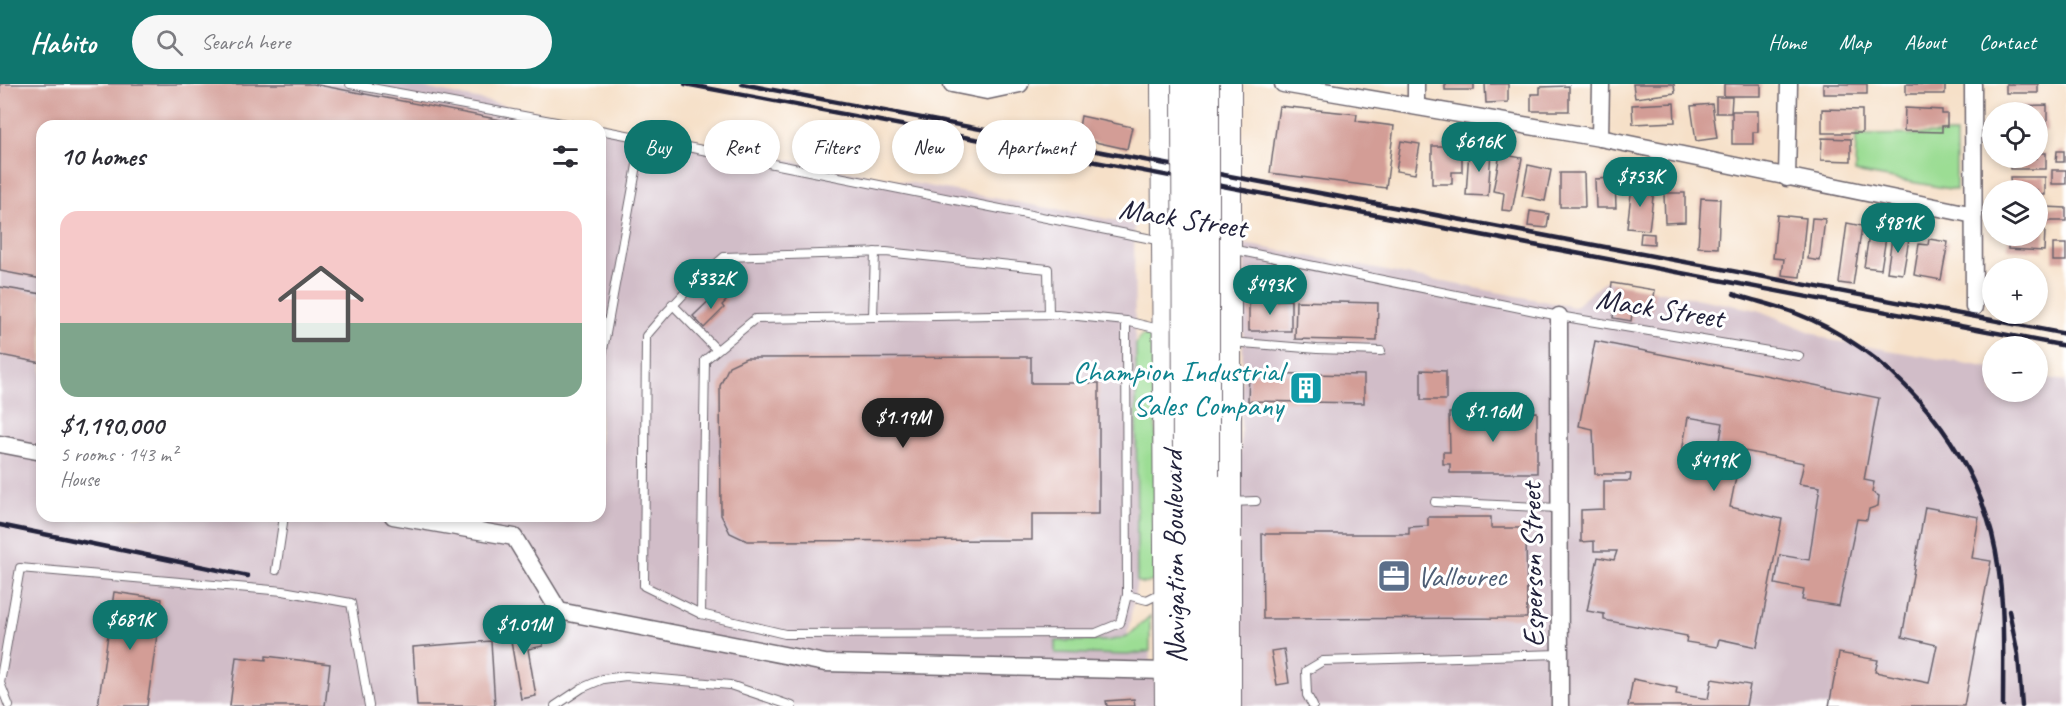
<!DOCTYPE html>
<meta charset="utf-8">
<style>
:root{--surface:#fff;--page:#f7f7f7;--text:#2b2b33;--muted:#7c7c81;--line:#e1e1e2;--accent:#0f766e}
body{margin:0;font-family:Caveat,sans-serif;background:var(--page);color:var(--text);height:100vh;display:flex;flex-direction:column;font-size:22px;white-space:nowrap}
*{box-sizing:border-box;margin:0}
p{font-size:20px;color:var(--muted)}
.icon{flex:none;width:33px;height:33px;fill:none;stroke:currentColor;stroke-width:2;stroke-linecap:round;stroke-linejoin:round}
.map{position:relative;flex:1;overflow:hidden}
.sheet{position:absolute;left:36px;top:36px;width:570px;height:402px;display:flex;flex-direction:column;background:var(--surface);border-radius:18px;box-shadow:0 3px 9px #0003}
.sheet>*{flex:none}
.hud{position:absolute;left:624px;top:36px;width:570px;height:54px;display:flex;gap:12px}
.fabs{position:absolute;left:1982px;top:18px;display:grid;gap:12px}
.fabs a{display:grid;place-items:center;width:66px;height:66px;border-radius:50%;background:var(--surface);box-shadow:0 3px 9px #0003;font-size:30px}
.price{position:absolute;translate:-50% -51px;padding:0 14px;border-radius:21px;background:var(--accent);color:#fff;font-size:20px;line-height:39px;filter:drop-shadow(0 2px 3px #0008)}
.price::after{content:'';position:absolute;left:50%;top:36px;width:18px;height:14px;margin-left:-9px;background:inherit;clip-path:polygon(0 0,100% 0,50% 100%)}
.price.on{background:#222;color:#fff}
ul{padding:0;list-style:none}
li{display:grid;align-content:center;gap:12px;height:318px;padding:0 24px}
li+li{border-top:2px solid var(--line)}
li span{display:grid;place-items:center;height:186px;border-radius:18px;color:#555}
li>.icon{margin-inline-start:auto}
span .icon{width:108px;height:108px;fill:#fffc;stroke-width:1}
li b{font-size:26px}
h2{display:flex;justify-content:space-between;align-items:center;height:72px;padding:0 24px;font-size:26px}
.tag{padding:0 21px;border-radius:27px;background:var(--surface);box-shadow:0 3px 9px #0003;font-size:21px;line-height:54px}
.tag.on{background:var(--accent);color:#fff}
header{display:flex;align-items:center;gap:36px;box-sizing:border-box;height:84px;padding:0 30px;background:var(--accent);color:#fff}
header strong{font-size:28px}
nav{display:flex;gap:33px;margin-inline-start:auto;font-size:21px}
.search{width:420px;height:54px;background:var(--page);display:flex;align-items:center;gap:15px;box-sizing:border-box;padding:0 21px;border-radius:33px;color:var(--muted);font-size:22px}
.map>svg:first-child{display:block}
</style>
<header>
<strong>Habito</strong>
<div class="search"><svg class="icon" aria-label="search" viewBox="0 0 24 24"><circle cx="10" cy="10" r="6"/><path d="M15 15l6 6"/></svg>Search here</div>
<nav><a>Home</a><a>Map</a><a>About</a><a>Contact</a></nav>
</header>
<div class="map">
<svg width="2066" height="622" viewBox="0 0 2066 622">
<rect width="100%" height="100%" fill="#fff"/>
<filter id="ink" filterUnits="userSpaceOnUse"><feTurbulence type="fractalNoise" baseFrequency=".0167" numOctaves="2"/><feDisplacementMap in="SourceGraphic" scale="12" xChannelSelector="R" yChannelSelector="G"/><feConvolveMatrix kernelMatrix="1 2 1 2 8 2 1 2 1" color-interpolation-filters="sRGB"/></filter>
<filter id="wash" filterUnits="userSpaceOnUse"><feTurbulence type="fractalNoise" baseFrequency=".008" numOctaves="4" result="noise"/><feDisplacementMap in="SourceGraphic" scale="24" xChannelSelector="R" yChannelSelector="G"/><feGaussianBlur stdDeviation="1.35" result="paint"/><feColorMatrix in="noise" values="0 0 0 0 0 0 0 0 0 0 0 0 0 0 0 0 0 1.4 0 .05"/><feComposite in="paint" operator="in"/></filter>
<g filter="url(#wash)">
<rect width="100%" height="100%" fill="#f6e0c8"/>
<path fill="#d1bdc8" fill-rule="evenodd" d="M0 0H407L583 38 1134 140 1137 497 1127 553 1107 557H1055V569L1128 571 1150 567 1151 595 1235 604 1245 160 1574 223 1605 197 1758 226 1830 256 1992 284V308H2037V292L2066 297V622H0ZM42 42H600V432H42Z"/>
<g fill="#9cdd94" stroke="#5f8068" stroke-width="1.5">
<path d="M1956 50V106L1855 88 1856 51Z"/>
<path d="M1149 250 1156 255 1155 495C1149 500 1144 501 1137 497L1136 260 1141 252Z"/>
<path d="M1150 532V567L1128 571 1055 569V557H1107L1127 553Z"/>
</g>
<g id="blocks">
<g fill="#d39d96">
<path d="M0 0H313L528 41 42 42V195L0 187Z"/>
<rect x="1445" y="0" width="29" height="6"/>
<path d="M1485 0H1508V18L1486 19Z"/>
<path d="M1633 0H1674L1675 9 1635 14Z"/>
<rect x="1724" y="0" width="37" height="12"/>
<rect x="1823" y="0" width="44" height="10"/>
<rect x="1906" y="0" width="39" height="10"/>
<rect x="2006" y="0" width="32" height="9"/>
<path d="M1569 2V27H1531V10H1540V3Z"/>
<path d="M1716 13H1732L1731 29H1716Z"/>
<path d="M1674 19 1675 38 1633 40 1632 21Z"/>
<path d="M1712 20 1717 54 1696 57 1691 22Z"/>
<path d="M2047 21V47H2037V28H2008V22Z"/>
<path d="M1279 22 1357 30 1356 37 1394 42 1386 104 1270 89Z"/>
<path d="M1905 24 1942 26V30H1947V42H1942V48L1904 47Z"/>
<path d="M1822 25 1862 26V49H1822Z"/>
<path d="M1732 27H1758V48H1753V60H1732Z"/>
<path d="M1081 32 1132 43 1127 65 1077 54Z"/>
<path d="M1822 54 1851 55V77L1821 76Z"/>
<path d="M1401 57 1420 60 1415 90 1396 87Z"/>
<path d="M1432 62H1462V88H1452V100H1432Z"/>
<path d="M1469 66 1491 67 1488 112 1466 111Z"/>
<path d="M2057 67H2064V78H2056Z"/>
<path d="M2037 69H2046V85H2010L2009 74H2037Z"/>
<path d="M1500 70 1522 74 1512 127 1502 126 1504 109 1493 107Z"/>
<path d="M1528 81 1551 86 1545 117 1522 112Z"/>
<rect x="2052" y="86" width="14" height="14"/>
<path d="M1560 89H1584L1585 123H1560Z"/>
<path d="M2010 93H2045V111H2037V106H2011Z"/>
<path d="M1615 94 1616 124H1596L1595 95Z"/>
<path d="M1632 102 1654 105 1649 146 1627 144Z"/>
<path d="M1664 109H1685V138L1665 139Z"/>
<path d="M1701 114 1720 115 1718 164 1698 163Z"/>
<path d="M2045 123 2066 124V137H2044Z"/>
<path d="M1530 127 1549 130 1547 144 1528 142Z"/>
<path d="M1777 131 1806 134 1800 193 1782 191 1784 175 1773 174Z"/>
<path d="M1812 134 1825 135 1820 177 1808 175Z"/>
<path d="M1847 139 1862 142 1853 201 1839 199Z"/>
<path d="M1870 145 1887 147 1881 185 1864 183Z"/>
<path d="M2037 145 2045 146 2044 167 2008 165V152H2037Z"/>
<path d="M1893 147 1902 149V154L1909 155 1903 190 1887 188Z"/>
<path d="M1641 149 1654 150V160L1640 159Z"/>
<path d="M1929 155 1948 158 1941 196 1914 191 1919 160 1928 161Z"/>
<rect x="2053" y="160" width="13" height="17"/>
<path d="M1612 199 1655 206 1652 226 1633 223 1631 237 1613 234 1615 219 1609 218Z"/>
<path d="M0 203 42 210V279L0 271Z"/>
<path d="M719 207 727 216 722 221 724 224 704 244 693 232Z"/>
<path d="M1291 216V247H1249V217Z"/>
<path d="M1296 217 1378 219 1377 257 1295 255Z"/>
<path d="M1595 257 1879 314 1864 396 1874 398 1872 408 1879 412 1878 422 1869 425 1867 436 1857 435 1839 522 1802 516 1804 506 1775 500 1780 471 1809 476 1820 403 1799 400 1804 379 1719 362 1723 339 1688 333 1679 385 1736 393 1730 423 1782 435 1757 563 1719 555 1717 563 1686 558 1687 552 1604 536V530L1587 527 1598 473 1614 476 1617 467H1594V457L1581 458V426L1604 425V397H1630L1631 390H1595L1593 345 1579 342Z"/>
<path d="M1031 273V299H1099V430H1032V456L747 457 730 449 721 431 720 302 729 282 746 274Z"/>
<path d="M1421 286 1446 287V316H1421Z"/>
<path d="M1249 289 1364 291V319L1248 317Z"/>
<path d="M1537 328V389H1450V380H1443V368H1450L1449 329Z"/>
<path d="M1925 423 1979 433 1972 474 1991 477 1964 622H1829L1839 569 1878 576 1875 588 1929 599 1937 561 1902 553Z"/>
<path d="M1428 433H1491V444H1526L1527 534 1263 535 1262 450H1409V443L1428 442Z"/>
<path d="M114 508 162 515 147 622H98Z"/>
<path d="M525 537 527 550 541 547 543 562 528 565 536 612 521 615 508 540Z"/>
<path d="M491 557 495 622H417L413 563Z"/>
<path d="M1284 565 1289 599 1277 601 1271 567Z"/>
<path d="M266 572 330 580 325 622H230L236 573 266 576Z"/>
<path d="M1633 595 1677 604 1676 610 1708 615 1712 595 1750 601 1746 622H1628Z"/>
<path d="M1134 615 1135 622H1107L1106 617Z"/>
</g>
</g>
</g>
<g filter="url(#ink)">
<use href="#blocks" fill-opacity="0" stroke="#6c646c" stroke-width="1.5"/>
<g fill="none" stroke-linecap="round" stroke-linejoin="round">
<g stroke="#6c646c" stroke-width="10">
<g id="service">
<path d="M350 0 578 42"/>
<path d="M600 46 642 54"/>
<path d="M1231 165 1559 232 1799 272"/>
<path d="M672 220 716 265"/>
<path d="M873 232 875 168"/>
<path d="M1126 237 1058 230 755 235 705 276 701 530 785 550 1096 549 1120 539 1127 511"/>
<path d="M1163 246 1126 237 1127 511 1147 516 1163 508"/>
<path d="M1231 258 1317 265 1381 267"/>
<path d="M600 282 642 54 1162 157"/>
<path d="M1231 418 1256 417"/>
<path d="M1435 418 1558 424"/>
<path d="M276 486 284 432"/>
<path d="M701 530 644 502 646 252C670 223 695 197 724 173L886 168 1048 185 1049 230"/>
<path d="M9 622 0 599 20 484 283 507 351 519 369 622"/>
<path d="M555 622 582 604 603 595 626 592 730 601 792 622"/>
<path d="M1313 622 1307 611 1306 587 1323 577 1560 570"/>
</g>
</g>
<g stroke="#6c646c" stroke-width="19">
<g id="minor">
<path d="M952 0 987 7 1020 0"/>
<path d="M1283 0 1600 54 1974 131"/>
<path d="M1973 0 1974 223"/>
<path d="M1416 22V0"/>
<path d="M1600 54 1601 0"/>
<path d="M1787 94 1789 0"/>
<path d="M1559 232 1560 622"/>
<path d="M0 360 42 368"/>
<path d="M393 432 514 453 559 527 825 579 1167 587"/>
</g>
</g>
<g stroke="#6c646c" stroke-width="28">
<g id="primary">
<path d="M1164 0 1168 622"/>
<path d="M1206 392 1209 622"/>
<path d="M1186 393 1187 622"/>
<path d="M1228 622V0"/>
</g>
</g>
<use href="#service" stroke="#fff" stroke-width="8"/>
<use href="#minor" stroke="#fff" stroke-width="16"/>
<use href="#primary" stroke="#fff" stroke-width="26"/>
<g stroke="#22223b" stroke-width="4.5">
<path d="M685 0 2066 262"/>
<path d="M742 0 2066 250"/>
<path d="M1734 210C1754 217 1775 221 1795 229 1888 264 1967 353 1992 450 2006 506 2003 564 2003 622"/>
<path d="M0 441 248 492"/>
<path d="M2009 527 2018 571 2022 622"/>
</g>
<g stroke="#6c646c" stroke-width="28" stroke-linecap="butt">
<g id="primary-bridge">
<path d="M1185 0 1186 393"/>
<path d="M1206 392V0"/>
</g>
</g>
<use href="#primary-bridge" stroke="#fff" stroke-width="26"/>
</g>
</g>
<defs>
<g id="building-square" transform="scale(1.725)"><rect x="-9" y="-9" width="18" height="18" rx="4" fill="#0f9aa8" stroke="#fff"/><path d="M-4-6H4V6H1V3H-1V6H-4ZM-2.5-4.3h1.7v1.8h-1.7ZM.8-4.3h1.7v1.8H.8ZM-2.5-1h1.7V.8h-1.7ZM.8-1h1.7V.8H.8Z" fill="#fff"/></g>
<g id="office-square" transform="scale(1.725)"><rect x="-9" y="-9" width="18" height="18" rx="4" fill="#5c6f8a" stroke="#fff"/><path d="M-6-3h4V-5.5h4V-3h4V5H-6ZM-1-4.5V-3h2v-1.5ZM-6 0V1H6V0Z" fill="#fff"/></g>
</defs>
<g fill-rule="evenodd">
<use href="#building-square" x="1306" y="304"/>
<use href="#office-square" x="1394" y="492"/>
</g>
<g text-anchor="middle" stroke-width="6" stroke-linejoin="round" paint-order="stroke">
<g font-size="30" fill="#22223b" stroke="#fff">
<text transform="translate(1183 134) rotate(9)" y="10">Mack Street</text>
<text transform="translate(1660 224) rotate(9)" y="10">Mack Street</text>
<text transform="translate(1174 473) rotate(-91)" y="10">Navigation Boulevard</text>
<text transform="translate(1532 481) rotate(-91)" y="10">Esperson Street</text>
</g>
<g font-size="30" fill="#0d838f" stroke="#fff" text-anchor="end">
<text x="1283" y="297">Champion Industrial<tspan x="1283" dy="34">Sales Company</tspan></text>
</g>
<g font-size="30" fill="#4e5e75" stroke="#fff" text-anchor="start">
<text x="1417" y="502">Vallourec</text>
</g>
</g>
</svg>
<div class="fabs">
<a><svg class="icon" aria-label="locate" viewBox="0 0 24 24"><circle cx="12" cy="12" r="6"/><path d="M12 2v4M12 18v4M2 12h4M18 12h4"/></svg></a>
<a><svg class="icon" aria-label="layers" viewBox="0 0 24 24"><path d="M12 4l9 5-9 5-9-5zM3 14l9 5 9-5"/></svg></a>
<a>+</a>
<a>−</a>
</div>
<b class="price" style="left:1479px;top:89px">$616K</b>
<b class="price" style="left:1640px;top:124px">$753K</b>
<b class="price" style="left:1898px;top:170px">$981K</b>
<b class="price" style="left:711px;top:226px">$332K</b>
<b class="price" style="left:1270px;top:232px">$493K</b>
<b class="price" style="left:1493px;top:359px">$1.16M</b>
<b class="price on" style="left:903px;top:365px">$1.19M</b>
<b class="price" style="left:1714px;top:408px">$419K</b>
<b class="price" style="left:130px;top:567px">$681K</b>
<b class="price" style="left:524px;top:572px">$1.01M</b>
<div class="hud">
<a class="tag on">Buy</a>
<a class="tag">Rent</a>
<a class="tag">Filters</a>
<a class="tag">New</a>
<a class="tag">Apartment</a>
</div>
<section class="sheet">
<h2>10 homes<svg class="icon" aria-label="filters" viewBox="0 0 24 24"><path d="M4 7h16M4 17h16"/><circle cx="9" cy="7" r="2"/><circle cx="15" cy="17" r="2"/></svg></h2>
<ul>
<li><span style="background:linear-gradient(#f6c9c9 60%,#7fa58c 0)"><svg class="icon" aria-label="home" viewBox="0 0 24 24"><path d="M3 11l9-7 9 7M6 9v11h12V9"/></svg></span><div><b>$1,190,000</b><p>5 rooms · 143 m²</p><p>House</p></div></li>
</ul>
</section>
</div>
